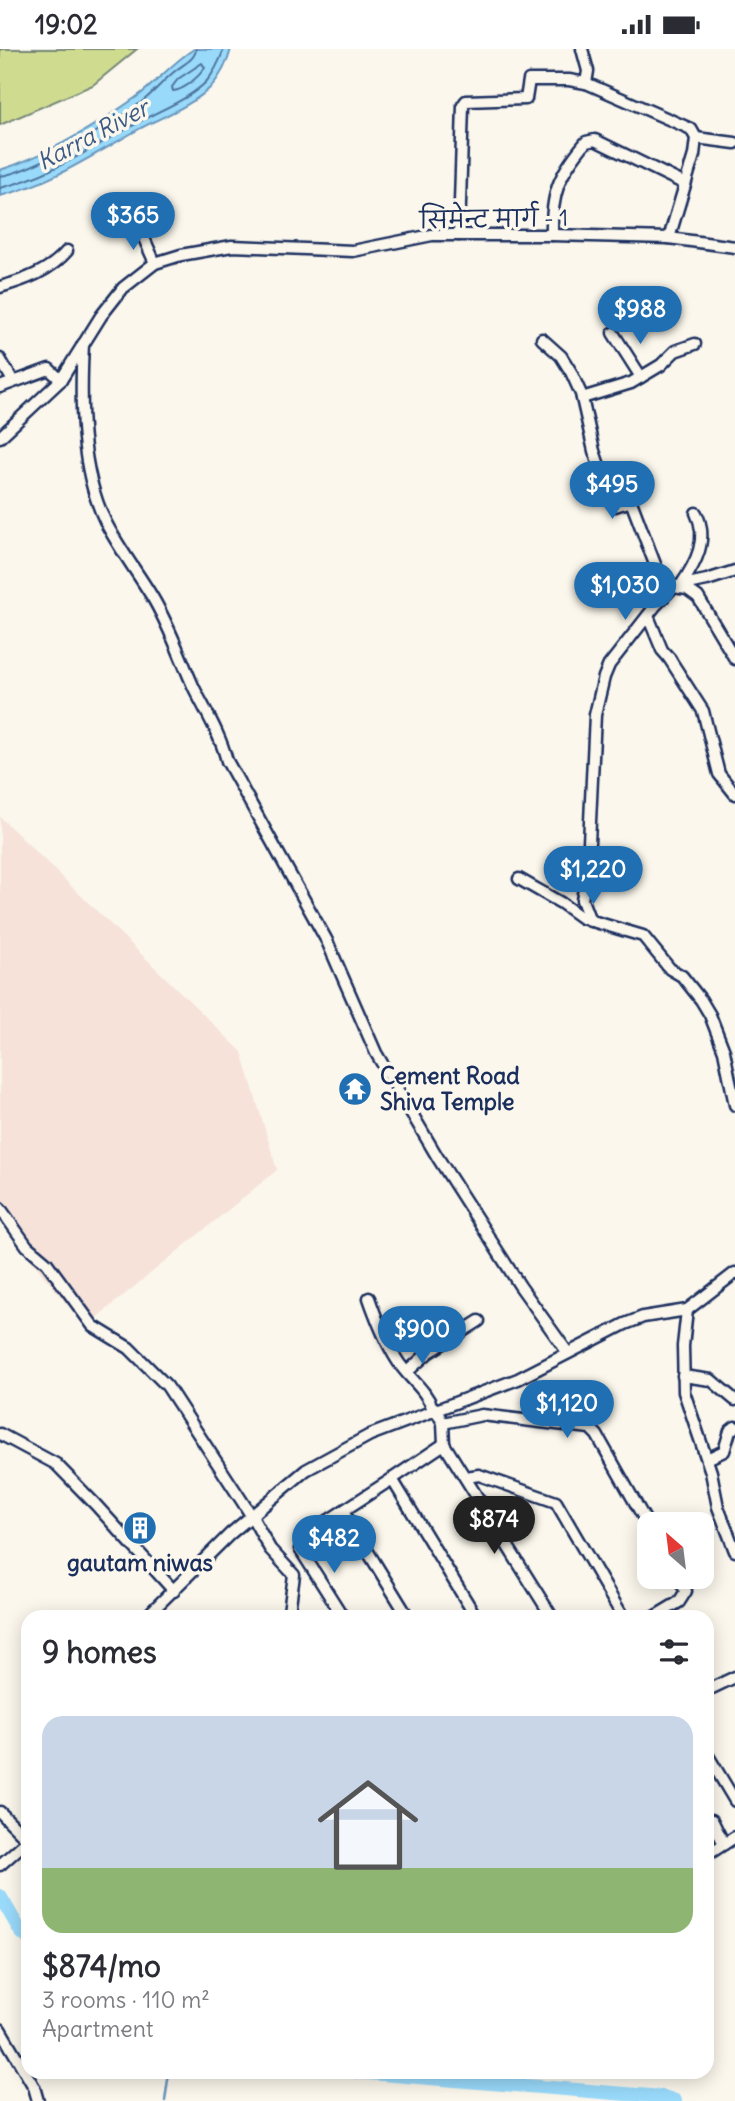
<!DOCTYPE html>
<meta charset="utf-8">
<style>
:root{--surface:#fff;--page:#f2f2f3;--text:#2b2b33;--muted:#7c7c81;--line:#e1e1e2;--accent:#1f6fb2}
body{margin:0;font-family:Delius,"Playpen Sans Deva",sans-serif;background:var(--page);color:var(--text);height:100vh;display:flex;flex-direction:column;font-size:26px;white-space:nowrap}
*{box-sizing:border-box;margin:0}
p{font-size:23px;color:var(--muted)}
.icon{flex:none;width:38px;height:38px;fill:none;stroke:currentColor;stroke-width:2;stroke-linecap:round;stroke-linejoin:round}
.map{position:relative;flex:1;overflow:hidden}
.details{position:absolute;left:21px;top:1561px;width:693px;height:469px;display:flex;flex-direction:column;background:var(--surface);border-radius:21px;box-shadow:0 4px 18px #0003}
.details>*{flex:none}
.needle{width:46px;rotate:332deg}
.controls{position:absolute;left:637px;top:1463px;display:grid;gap:14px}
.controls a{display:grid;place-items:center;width:77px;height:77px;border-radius:14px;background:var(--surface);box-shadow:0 4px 18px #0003;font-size:35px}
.price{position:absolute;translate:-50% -60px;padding:0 16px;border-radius:24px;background:var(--accent);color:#fff;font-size:23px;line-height:46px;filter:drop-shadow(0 2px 4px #0008)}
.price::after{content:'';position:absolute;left:50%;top:42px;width:21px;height:16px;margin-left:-10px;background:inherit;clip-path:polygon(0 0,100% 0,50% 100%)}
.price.on{background:#222;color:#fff}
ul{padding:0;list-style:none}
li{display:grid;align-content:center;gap:14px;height:371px;padding:0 21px}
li+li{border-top:2px solid var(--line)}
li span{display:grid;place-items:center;height:217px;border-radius:21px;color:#555}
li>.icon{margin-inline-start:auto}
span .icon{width:126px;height:126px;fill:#fffc;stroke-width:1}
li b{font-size:30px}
h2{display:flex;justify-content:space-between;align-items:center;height:84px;padding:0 21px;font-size:30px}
.status{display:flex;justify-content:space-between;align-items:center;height:49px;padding:0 35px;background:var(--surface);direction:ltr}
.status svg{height:19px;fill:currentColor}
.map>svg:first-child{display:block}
</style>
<div class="status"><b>19:02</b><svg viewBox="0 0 49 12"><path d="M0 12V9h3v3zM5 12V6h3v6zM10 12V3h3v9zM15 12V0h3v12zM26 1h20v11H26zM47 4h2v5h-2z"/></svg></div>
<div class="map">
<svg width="735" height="2052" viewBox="0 0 735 2052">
<rect width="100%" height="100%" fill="#fbf7ec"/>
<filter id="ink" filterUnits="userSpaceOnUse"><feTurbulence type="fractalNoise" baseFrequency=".0143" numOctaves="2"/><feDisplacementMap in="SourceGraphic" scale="14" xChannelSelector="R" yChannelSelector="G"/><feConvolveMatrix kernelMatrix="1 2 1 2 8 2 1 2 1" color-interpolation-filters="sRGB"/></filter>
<g filter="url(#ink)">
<path fill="#f6e2d9" d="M0 768 242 1003 277 1121 85 1278 0 1172Z"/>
<path fill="#cfdc90" stroke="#758677" stroke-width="2" d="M0 0H137L93 36 0 76Z"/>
<path fill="#99d9fa" stroke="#6795bc" stroke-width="2" d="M194 0H231C228 13 220 28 211 38 193 56 164 67 141 79 96 104 51 135 0 147V121C47 106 94 78 135 49 157 34 171 14 194 0Z"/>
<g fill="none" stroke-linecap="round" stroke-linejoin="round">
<g stroke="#4d739c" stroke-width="2">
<path d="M202 14 205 19C198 28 185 41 173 42L172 38 178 30Z"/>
<path d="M0 127C30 124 118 72 143 52 154 43 164 31 175 22 183 15 195 11 196 0"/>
<path d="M0 139C51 127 96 96 141 72 162 60 189 50 206 33 214 24 220 11 224 0"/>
</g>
<path stroke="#6795bc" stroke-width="2.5" d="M165 2052 169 2023"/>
<g stroke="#99d9fa" stroke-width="14">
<path d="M0 1847 21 1883 28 1889"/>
<path d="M357 2023 663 2048 675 2052"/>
</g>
<g stroke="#1b2f5e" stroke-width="15">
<g id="minor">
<path d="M582 0 588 22 586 34"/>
<path d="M696 89 735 94"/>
<path d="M139 178 155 214"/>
<path d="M459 186 463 56 466 52 526 50 529 31H569L586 34 691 80 696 89 694 106 669 189"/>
<path d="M552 186C551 144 559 125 586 93L595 91 685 135"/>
<path d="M0 238C25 231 50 222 67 202"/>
<path d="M613 284 641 328"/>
<path d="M542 290 561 307 571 323 581 345 594 402 612 454 615 457 628 453 632 455 661 531 673 538 687 540 698 548 735 610"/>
<path d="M83 295C80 353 80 421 106 474 119 499 137 523 151 546 169 575 180 608 194 639 206 663 220 685 227 712L327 892 376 1004 438 1109 520 1237 568 1304"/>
<path d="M0 310 13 332"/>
<path d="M0 338 49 320 61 331"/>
<path d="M582 349 631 334 661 316 675 302 695 295"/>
<path d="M0 388 61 331 101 267 123 239 155 214 181 206 232 197 353 202 432 186H552L669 189 735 198"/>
<path d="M681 536C696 514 709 490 696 464"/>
<path d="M648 567 662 601 670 610"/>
<path d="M669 609 703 662 719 725 735 745"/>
<path d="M519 830 561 854 582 869 643 887 670 920 682 927 701 951 710 966 724 1002 735 1056"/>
<path d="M590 872 582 851 584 839 581 813 586 807 589 794 595 666 604 628 609 616 656 556 673 538 707 531 735 522"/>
<path d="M0 1159 27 1197 47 1214 93 1277 129 1299 167 1337 251 1466 270 1500 294 1526 289 1563 293 1568"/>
<path d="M369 1249C376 1269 385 1292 397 1311 408 1329 425 1339 433 1360"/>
<path d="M687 1261 683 1297 684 1343 711 1423 718 1458 735 1502"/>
<path d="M407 1323 428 1304 479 1272"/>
<path d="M683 1327 711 1331 735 1351"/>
<path d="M435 1359 443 1374 444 1395 552 1568"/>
<path d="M443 1374 482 1366 590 1379 597 1386 649 1478"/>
<path d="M0 1385 56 1415 95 1455 174 1542"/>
<path d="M707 1410 724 1402 730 1382 735 1378"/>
<path d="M466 1428 479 1426 556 1453 623 1568"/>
<path d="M392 1430 444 1395"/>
<path d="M343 1462 408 1568"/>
<path d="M146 1568 230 1485 306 1421 370 1386 518 1330 625 1275 643 1268 687 1261 735 1224"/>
<path d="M343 1568 300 1500 306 1486 392 1430 476 1568"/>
<path d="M654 1568 679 1553 686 1542 678 1528"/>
<path d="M707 1638 712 1639 735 1628"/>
<path d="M707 1705 735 1752"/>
<path d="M0 1763 28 1791"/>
<path d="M712 1771 724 1795"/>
<path d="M707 1806 735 1788"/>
<path d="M0 1816 28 1791"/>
<path d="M0 1980 34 2038 38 2052"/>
</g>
</g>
<use href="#minor" stroke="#fbf7ec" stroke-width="10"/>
</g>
</g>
<defs>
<g id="temple-disc" transform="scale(1.75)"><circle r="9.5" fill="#1f6fb2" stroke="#fbf7ec"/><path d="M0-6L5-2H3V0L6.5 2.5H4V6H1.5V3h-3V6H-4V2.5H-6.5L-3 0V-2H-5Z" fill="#fff"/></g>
<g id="building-disc" transform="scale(1.75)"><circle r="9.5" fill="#1f6fb2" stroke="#fbf7ec"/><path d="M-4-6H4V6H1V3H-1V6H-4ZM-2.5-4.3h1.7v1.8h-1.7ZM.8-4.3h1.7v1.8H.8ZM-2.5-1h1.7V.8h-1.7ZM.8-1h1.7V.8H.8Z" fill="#fff"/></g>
</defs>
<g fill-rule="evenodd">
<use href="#temple-disc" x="355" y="1040"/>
<use href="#building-disc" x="140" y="1479"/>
</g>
<g text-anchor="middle" stroke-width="7" stroke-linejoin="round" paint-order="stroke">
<g font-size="23" fill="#1b2f5e" stroke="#fbf7ec">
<text transform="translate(494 170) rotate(-1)" y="8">सिमेन्ट मार्ग - 1</text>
</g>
<g font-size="23" font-weight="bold" fill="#1b2f5e" stroke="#fbf7ec" text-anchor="start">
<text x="380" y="1035">Cement Road<tspan x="380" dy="26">Shiva Temple</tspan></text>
<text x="140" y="1522" text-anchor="middle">gautam niwas</text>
</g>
<g font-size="24" font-style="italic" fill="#3a5a85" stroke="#fbf7ec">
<text transform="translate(93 86) rotate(-28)" y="8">Karra River</text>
</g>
</g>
</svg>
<div class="controls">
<a><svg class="needle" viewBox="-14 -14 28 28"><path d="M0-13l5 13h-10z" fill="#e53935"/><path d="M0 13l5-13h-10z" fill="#7c7c81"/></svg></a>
</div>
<b class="price" style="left:133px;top:203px">$365</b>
<b class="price" style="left:640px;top:297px">$988</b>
<b class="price" style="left:612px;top:472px">$495</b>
<b class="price" style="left:625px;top:573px">$1,030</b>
<b class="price" style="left:593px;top:857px">$1,220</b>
<b class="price" style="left:422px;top:1317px">$900</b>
<b class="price" style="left:567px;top:1391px">$1,120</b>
<b class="price on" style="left:494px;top:1507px">$874</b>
<b class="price" style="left:334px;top:1526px">$482</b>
<section class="details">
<h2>9 homes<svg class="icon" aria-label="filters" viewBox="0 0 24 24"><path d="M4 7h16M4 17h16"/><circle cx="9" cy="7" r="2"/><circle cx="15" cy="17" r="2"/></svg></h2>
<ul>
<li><span style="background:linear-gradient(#c9d6e8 70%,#8fb573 0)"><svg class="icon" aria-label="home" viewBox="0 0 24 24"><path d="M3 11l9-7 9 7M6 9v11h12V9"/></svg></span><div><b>$874/mo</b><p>3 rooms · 110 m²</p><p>Apartment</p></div></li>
</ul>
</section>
</div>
